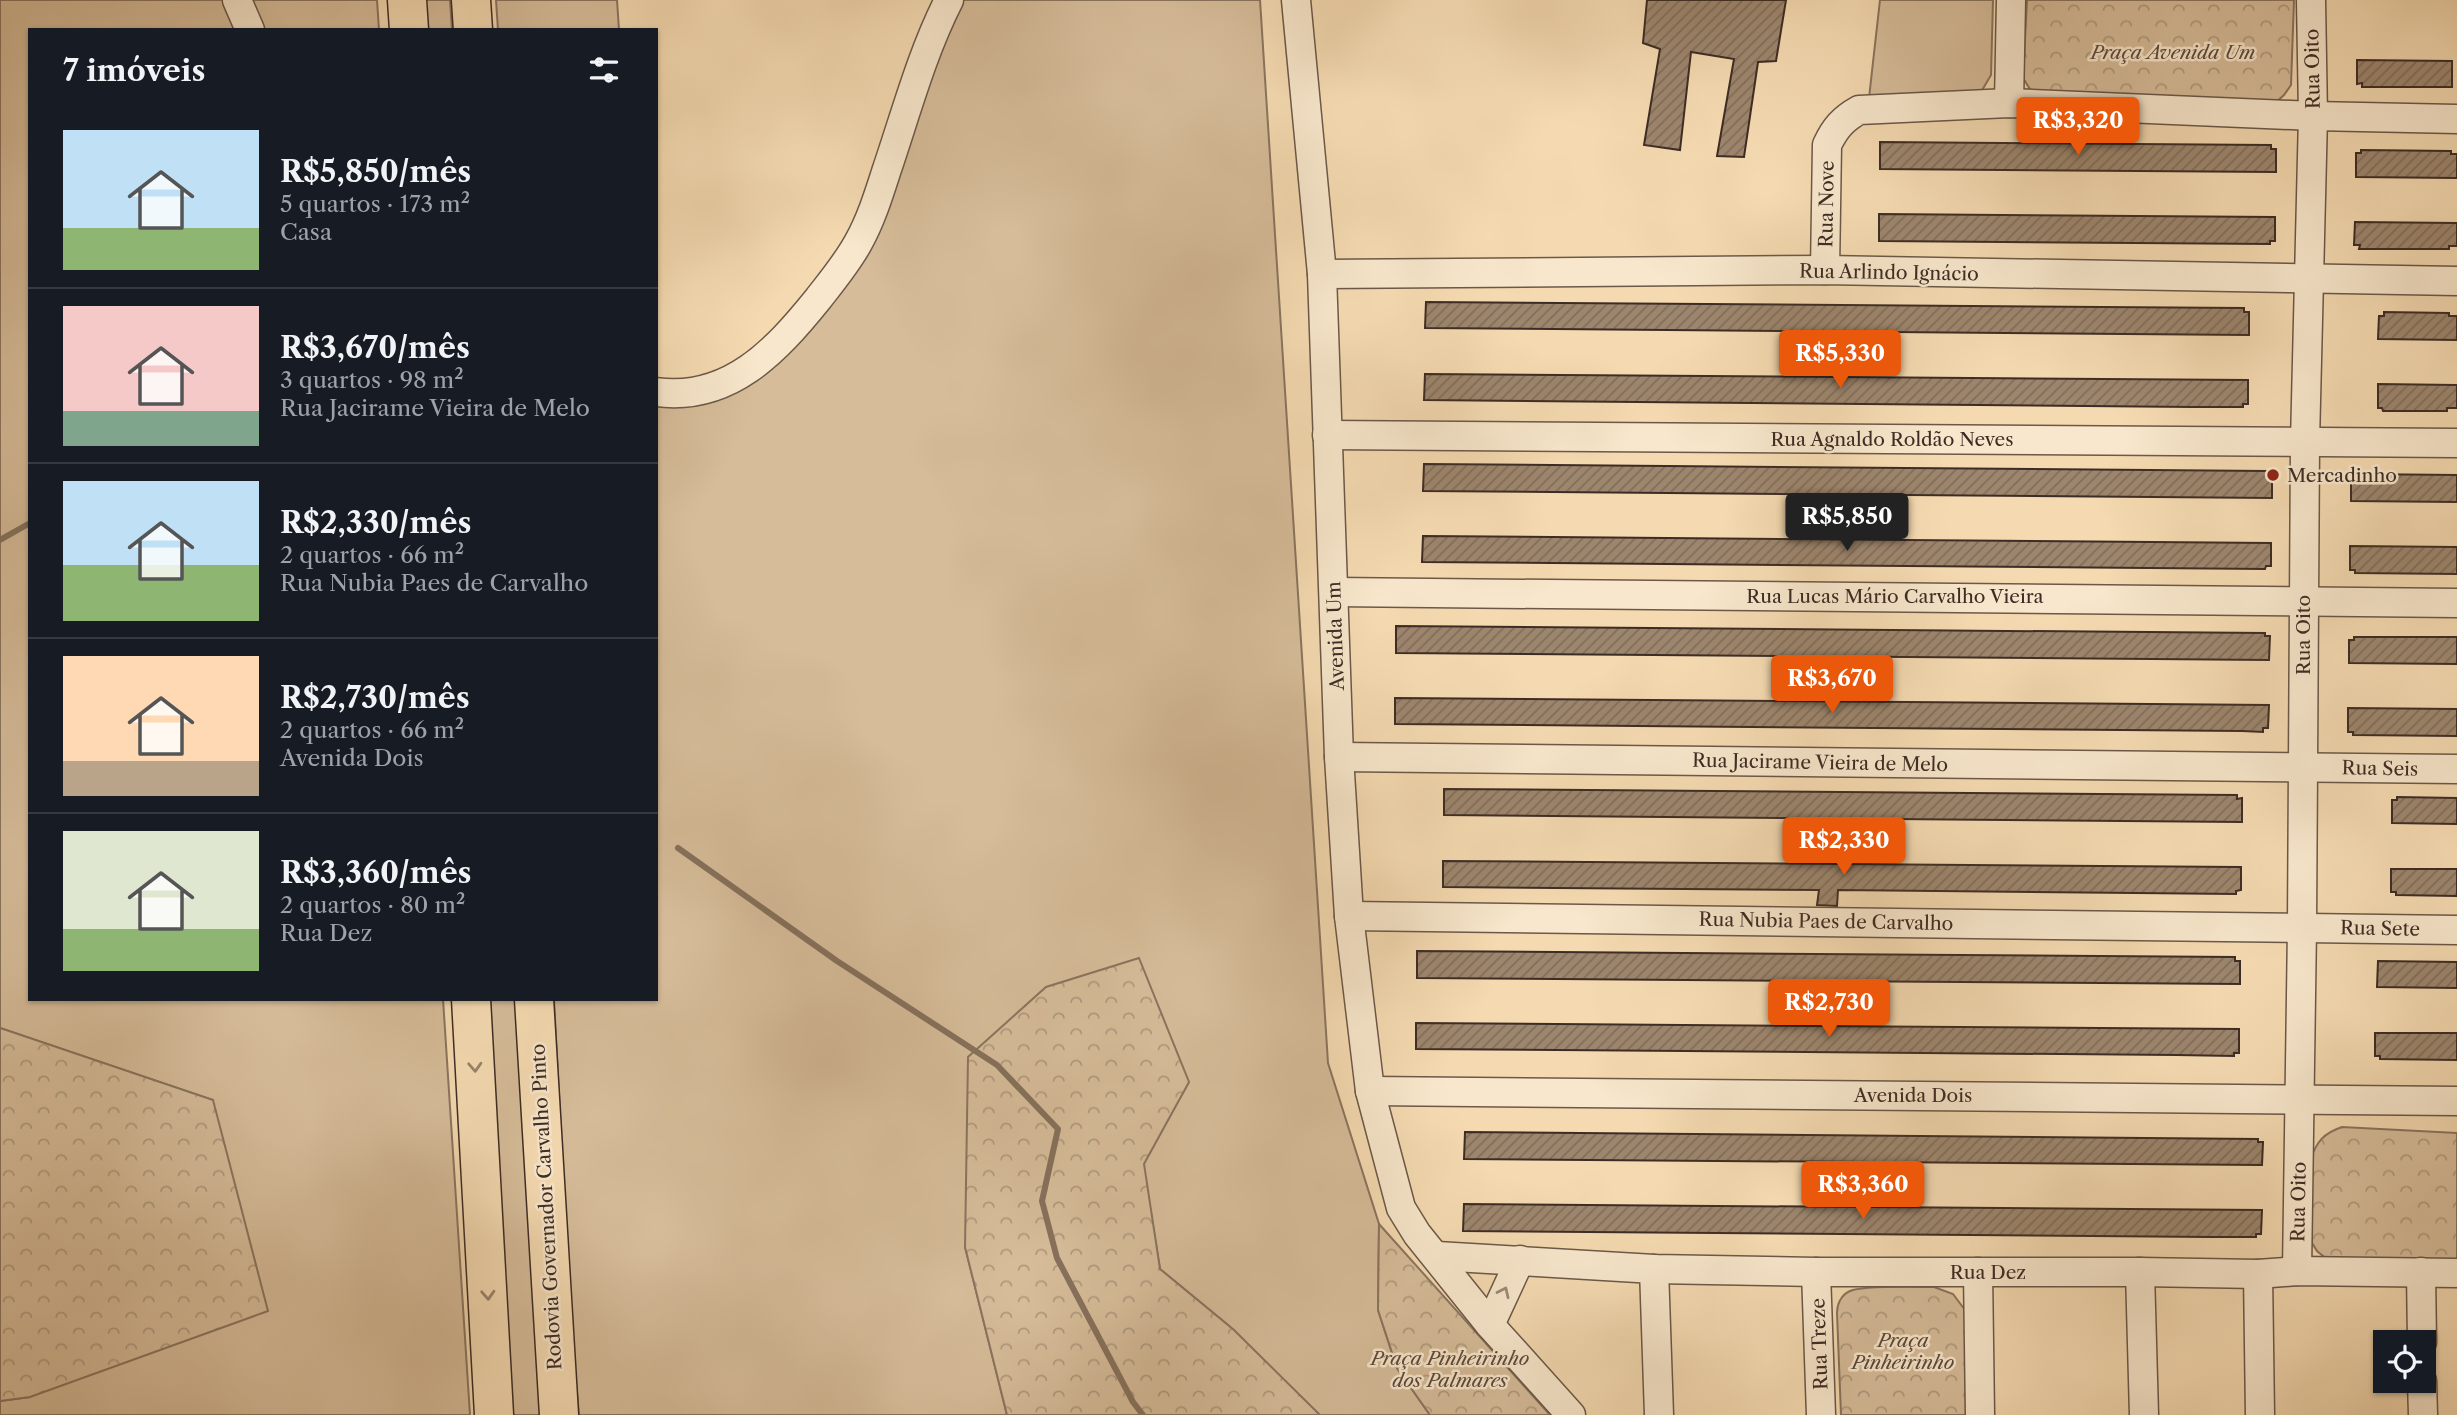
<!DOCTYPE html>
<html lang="pt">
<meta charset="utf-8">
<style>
:root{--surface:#171b24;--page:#242831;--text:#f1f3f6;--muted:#9ea1a6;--line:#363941;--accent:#ea580c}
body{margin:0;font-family:"Libre Caslon Text",serif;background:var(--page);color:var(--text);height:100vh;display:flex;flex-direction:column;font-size:26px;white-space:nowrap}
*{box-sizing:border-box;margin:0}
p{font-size:23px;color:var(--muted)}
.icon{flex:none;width:38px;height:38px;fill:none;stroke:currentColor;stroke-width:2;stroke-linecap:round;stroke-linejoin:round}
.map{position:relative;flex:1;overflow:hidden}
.panel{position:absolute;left:28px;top:28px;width:630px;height:973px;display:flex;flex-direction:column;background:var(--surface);border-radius:0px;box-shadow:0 2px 5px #0004}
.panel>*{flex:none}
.buttons{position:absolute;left:2373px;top:1330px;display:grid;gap:14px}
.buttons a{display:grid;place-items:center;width:63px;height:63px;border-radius:0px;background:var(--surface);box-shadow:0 2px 5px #0004;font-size:35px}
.price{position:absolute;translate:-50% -60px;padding:0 16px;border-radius:7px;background:var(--accent);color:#fff;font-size:23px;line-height:46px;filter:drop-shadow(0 2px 4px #0008)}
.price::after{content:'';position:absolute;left:50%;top:42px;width:21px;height:16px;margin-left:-10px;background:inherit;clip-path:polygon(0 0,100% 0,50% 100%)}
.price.selected{background:#222;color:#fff}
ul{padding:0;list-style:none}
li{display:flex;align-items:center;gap:21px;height:175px;padding:0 35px}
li+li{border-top:2px solid var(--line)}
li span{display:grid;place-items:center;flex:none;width:196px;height:140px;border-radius:0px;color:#555}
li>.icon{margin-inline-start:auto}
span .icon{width:84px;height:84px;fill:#fffc;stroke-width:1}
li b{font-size:30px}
h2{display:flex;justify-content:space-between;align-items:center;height:84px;padding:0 35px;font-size:30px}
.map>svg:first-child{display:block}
</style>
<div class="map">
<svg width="2457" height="1415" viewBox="0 0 2457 1415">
<defs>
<pattern id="forest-crowns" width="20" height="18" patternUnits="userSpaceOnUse" patternTransform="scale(1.75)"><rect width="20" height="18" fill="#d6bc99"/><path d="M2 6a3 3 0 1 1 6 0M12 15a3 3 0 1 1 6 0" fill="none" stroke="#af997d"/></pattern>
<pattern id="building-hatch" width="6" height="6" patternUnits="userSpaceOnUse" patternTransform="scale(1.75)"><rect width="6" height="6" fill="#9d866e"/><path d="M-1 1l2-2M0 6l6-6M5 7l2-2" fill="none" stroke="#816e5a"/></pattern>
</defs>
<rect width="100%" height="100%" fill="#f5dab1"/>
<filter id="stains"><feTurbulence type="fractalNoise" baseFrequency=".00286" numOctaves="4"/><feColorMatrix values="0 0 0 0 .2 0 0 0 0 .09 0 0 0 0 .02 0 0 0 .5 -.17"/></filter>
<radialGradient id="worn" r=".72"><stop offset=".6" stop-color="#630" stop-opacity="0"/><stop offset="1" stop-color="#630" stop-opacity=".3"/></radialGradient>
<g fill="#d6bc99" stroke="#8a745f" stroke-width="2">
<path d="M0 0H237L250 30H30V999H443L470 1415H0V1401L30 1397 213 1100 0 1028Z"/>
<path d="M241 0H377L379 30H254Z"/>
<path d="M416 0H450L452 30H418Z"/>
<path d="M496 0H617L619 30H498Z"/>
<path d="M956 0H1260L1328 1063 1379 1224 1378 1310 1397 1368 1430 1415H1319L1228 1325 1160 1269 1143 1164 1189 1082 965 1247 1007 1415H579L571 1324 554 999H656V392L705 390 839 286Z"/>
<path d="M1880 0H1993L1991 75 1981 92 1869 98Z"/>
<path d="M482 999H517L545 1415H509Z"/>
</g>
<g fill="url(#forest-crowns)" stroke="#8a745f" stroke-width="2">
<path d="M2027 0H2294L2291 85 2284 95 2275 103 2040 98 2030 89 2023 78Z"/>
<path d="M1139 958 1189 1082 1144 1164 1160 1269 1234 1330 1320 1415H1007L965 1247 968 1057 1046 987Z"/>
<path d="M0 1028 213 1100 268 1311 30 1397 0 1401Z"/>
<path d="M2342 1127 2457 1133V1265L2328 1260 2317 1251 2309 1238 2311 1159C2316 1142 2324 1133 2342 1127Z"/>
<path d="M1379 1224 1550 1415H1430L1397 1368 1378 1310Z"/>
<path d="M1934 1287 1953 1294 1965 1310 1970 1415H1841L1837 1313C1837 1304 1841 1295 1850 1291 1863 1285 1917 1287 1934 1287Z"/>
</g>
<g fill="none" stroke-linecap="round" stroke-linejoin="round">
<g stroke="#86715c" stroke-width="6">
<path d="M0 540 30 523"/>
<path d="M678 848 837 961 997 1065 1058 1129 1042 1201 1057 1258 1133 1402 1143 1415"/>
</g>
</g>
<g fill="url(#building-hatch)" stroke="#3d2c25" stroke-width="2">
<path d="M1647 0H1786L1776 61 1758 62 1744 157 1717 156 1734 59 1691 52 1680 150 1644 145 1660 49 1643 43Z"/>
<path d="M2357 60 2452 61V87H2362V83L2357 84Z"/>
<path d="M1880 142 2271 145V149H2276V172L1880 169Z"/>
<path d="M2361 150 2451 151V154H2457V178L2356 177V153H2361Z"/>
<path d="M1879 214 2275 217V241H2270V244L1879 241Z"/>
<path d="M2355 222 2457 223V246H2449V249H2359L2360 245H2354Z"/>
<path d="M1426 302 2244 308V312H2249V335L1425 328Z"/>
<path d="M2384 312 2449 313V316H2457V340L2378 339 2379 316H2384Z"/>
<path d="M1425 374 2248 380V404H2243V407H2192L1424 400Z"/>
<path d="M2378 384 2457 385V408H2447V411H2383L2382 408H2378Z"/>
<path d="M1424 464 2267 471V474H2272V498L1423 491Z"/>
<path d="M2356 474 2457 475V502L2351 501V478H2356Z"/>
<path d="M1423 536 2271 543V566H2266L2265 569 1422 562Z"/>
<path d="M2350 546 2457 547V574L2355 573V570H2350Z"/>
<path d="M1396 626 2265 633V636H2270L2269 660 1396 653Z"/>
<path d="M2354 637H2457V664L2349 663V640H2354Z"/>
<path d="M1395 698 2269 705 2268 728H2263V732L2242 731 1395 724Z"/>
<path d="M2348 708 2457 709V736L2353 735V732H2348Z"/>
<path d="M1444 789 2237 795V799L2242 798V822L1444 815Z"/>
<path d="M2397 797 2457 798V824L2392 823V800H2397Z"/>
<path d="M1443 861 2241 867V890L2236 891V894L1838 890 1837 906 1817 905 1819 890 1443 887Z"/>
<path d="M2391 869H2457V896L2396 895V892H2391Z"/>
<path d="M1417 951 2235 957V961H2240V984L1417 978Z"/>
<path d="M2378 961 2457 962V988L2377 987Z"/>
<path d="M1416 1023 2239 1029V1053H2234V1056L2176 1055 1416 1049Z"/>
<path d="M2375 1033H2457V1060L2380 1059V1056H2375Z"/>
<path d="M1465 1132 2258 1139V1142H2263L2262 1165 1464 1159Z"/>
<path d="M1464 1204 2262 1210 2261 1234H2256V1237H2210L1463 1231Z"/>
</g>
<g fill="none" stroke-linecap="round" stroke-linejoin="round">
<g stroke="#6b5848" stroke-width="31">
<g id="minor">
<path d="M237 0 250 30"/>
<path d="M1296 0 1322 274 1339 757 1349 916 1370 1091 1401 1208 1417 1234 1490 1325 1571 1415"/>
<path d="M2009 103 2011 0"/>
<path d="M1825 270 1827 145C1835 128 1843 119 1859 110L2009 103 2313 116 2457 119"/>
<path d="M1322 274 1825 270 2457 281"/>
<path d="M656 392C729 402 776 351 818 299 832 281 847 263 858 243 871 220 879 194 887 169 906 113 922 53 949 0"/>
<path d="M1327 435 2457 443"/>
<path d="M1334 592 2457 603"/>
<path d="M1339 757 2457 769"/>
<path d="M1349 916 2457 930"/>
<path d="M1370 1091 2457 1101"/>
<path d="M1437 1256 1654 1269 1816 1272H2140L2258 1274 2297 1271 2457 1273"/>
<path d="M1654 1269 1659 1415"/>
<path d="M2297 1271 2302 927 2305 442 2313 116 2311 0"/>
<path d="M1816 1272 1821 1415"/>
<path d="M1978 1272 1980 1415"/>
<path d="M2140 1272 2144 1415"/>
<path d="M2421 1272 2422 1342"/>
<path d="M2258 1274 2260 1415"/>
<path d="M1490 1325 1520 1260"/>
<path d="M2422 1381 2423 1415"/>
</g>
</g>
<g stroke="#3d2c25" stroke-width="41">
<g id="highway">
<path d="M407 0 409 30"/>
<path d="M471 0 473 30"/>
<path d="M471 999 494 1415"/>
<path d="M534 999 559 1415"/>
</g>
</g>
<use href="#minor" stroke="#f8e7cc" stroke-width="28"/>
<use href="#highway" stroke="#f5dab1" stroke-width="38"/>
</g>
<defs><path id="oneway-chevron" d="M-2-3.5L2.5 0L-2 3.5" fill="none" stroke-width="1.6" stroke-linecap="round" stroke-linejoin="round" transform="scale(1.75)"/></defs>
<g stroke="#99836b">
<use href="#oneway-chevron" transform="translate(475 1067) rotate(87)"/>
<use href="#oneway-chevron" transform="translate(488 1295) rotate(87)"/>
</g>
<use stroke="#9a8a78" href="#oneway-chevron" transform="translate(1504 1292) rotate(-65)"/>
<circle fill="#8f2418" stroke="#f8e7cc" stroke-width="2.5" cx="2273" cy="475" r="7"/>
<g text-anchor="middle" stroke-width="5" stroke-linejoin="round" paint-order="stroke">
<g font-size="19" font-style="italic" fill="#5c493c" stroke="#f8e7cc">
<text x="2173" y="59">Praça Avenida Um</text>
<text x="1903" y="1347">Praça<tspan x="1903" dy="22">Pinheirinho</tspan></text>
<text x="1450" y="1365">Praça Pinheirinho<tspan x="1450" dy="22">dos Palmares</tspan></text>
</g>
<g font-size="19" fill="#3d2c25" stroke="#f8e7cc">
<text transform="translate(2312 69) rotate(-91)" y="7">Rua Oito</text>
<text transform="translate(1826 204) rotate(-89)" y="7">Rua Nove</text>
<text transform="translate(1889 272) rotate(1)" y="7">Rua Arlindo Ignácio</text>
<text x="1892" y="446">Rua Agnaldo Roldão Neves</text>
<text x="1895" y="603">Rua Lucas Mário Carvalho Vieira</text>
<text transform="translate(2303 635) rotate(-90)" y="7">Rua Oito</text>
<text transform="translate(1335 636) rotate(-92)" y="7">Avenida Um</text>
<text transform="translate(1820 762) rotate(1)" y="7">Rua Jacirame Vieira de Melo</text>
<text transform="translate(2380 768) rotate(1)" y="7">Rua Seis</text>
<text transform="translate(1826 921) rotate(1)" y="7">Rua Nubia Paes de Carvalho</text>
<text transform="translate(2380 928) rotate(1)" y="7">Rua Sete</text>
<text x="1913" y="1102">Avenida Dois</text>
<text transform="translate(2298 1202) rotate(-89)" y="7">Rua Oito</text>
<text transform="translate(546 1207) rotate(-93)" y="7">Rodovia Governador Carvalho Pinto</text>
<text x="1988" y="1279">Rua Dez</text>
<text transform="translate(1819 1344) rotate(-92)" y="7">Rua Treze</text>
</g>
<g font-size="19" fill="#3d2c25" stroke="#f8e7cc" text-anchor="start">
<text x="2287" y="482">Mercadinho</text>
</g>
</g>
<rect width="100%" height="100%" filter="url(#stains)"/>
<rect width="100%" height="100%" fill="url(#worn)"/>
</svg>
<div class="buttons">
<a><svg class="icon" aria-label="locate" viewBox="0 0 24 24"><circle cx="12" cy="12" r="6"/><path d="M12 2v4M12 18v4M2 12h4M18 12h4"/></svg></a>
</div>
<b class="price" style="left:2078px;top:157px">R$3,320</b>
<b class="price" style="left:1840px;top:390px">R$5,330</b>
<b class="price selected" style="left:1847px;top:553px">R$5,850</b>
<b class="price" style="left:1832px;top:715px">R$3,670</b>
<b class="price" style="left:1844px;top:877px">R$2,330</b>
<b class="price" style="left:1829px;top:1039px">R$2,730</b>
<b class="price" style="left:1863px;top:1221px">R$3,360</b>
<section class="panel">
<h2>7 imóveis<svg class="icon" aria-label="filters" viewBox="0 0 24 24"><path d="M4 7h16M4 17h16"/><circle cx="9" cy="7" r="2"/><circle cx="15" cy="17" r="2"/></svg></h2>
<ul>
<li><span style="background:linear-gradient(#bfe0f5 70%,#8fb573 0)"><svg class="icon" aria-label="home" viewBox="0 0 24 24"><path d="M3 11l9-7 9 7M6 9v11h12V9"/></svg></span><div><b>R$5,850/mês</b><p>5 quartos · 173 m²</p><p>Casa</p></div></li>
<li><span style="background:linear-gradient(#f6c9c9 75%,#7fa58c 0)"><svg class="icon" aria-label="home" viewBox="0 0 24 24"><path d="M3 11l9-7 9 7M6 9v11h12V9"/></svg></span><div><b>R$3,670/mês</b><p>3 quartos · 98 m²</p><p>Rua Jacirame Vieira de Melo</p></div></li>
<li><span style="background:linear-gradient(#bfe0f5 60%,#8fb573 0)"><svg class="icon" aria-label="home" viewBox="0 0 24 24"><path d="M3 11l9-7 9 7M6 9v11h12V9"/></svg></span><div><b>R$2,330/mês</b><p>2 quartos · 66 m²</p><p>Rua Nubia Paes de Carvalho</p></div></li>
<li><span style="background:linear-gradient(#ffd9b3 75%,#b9a48a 0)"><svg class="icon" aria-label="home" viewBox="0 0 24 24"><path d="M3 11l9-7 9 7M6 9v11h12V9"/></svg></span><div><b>R$2,730/mês</b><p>2 quartos · 66 m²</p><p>Avenida Dois</p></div></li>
<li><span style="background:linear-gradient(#dfe7d0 70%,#8fb573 0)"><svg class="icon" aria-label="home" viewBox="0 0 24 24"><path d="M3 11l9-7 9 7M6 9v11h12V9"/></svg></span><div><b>R$3,360/mês</b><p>2 quartos · 80 m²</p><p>Rua Dez</p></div></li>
</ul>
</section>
</div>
